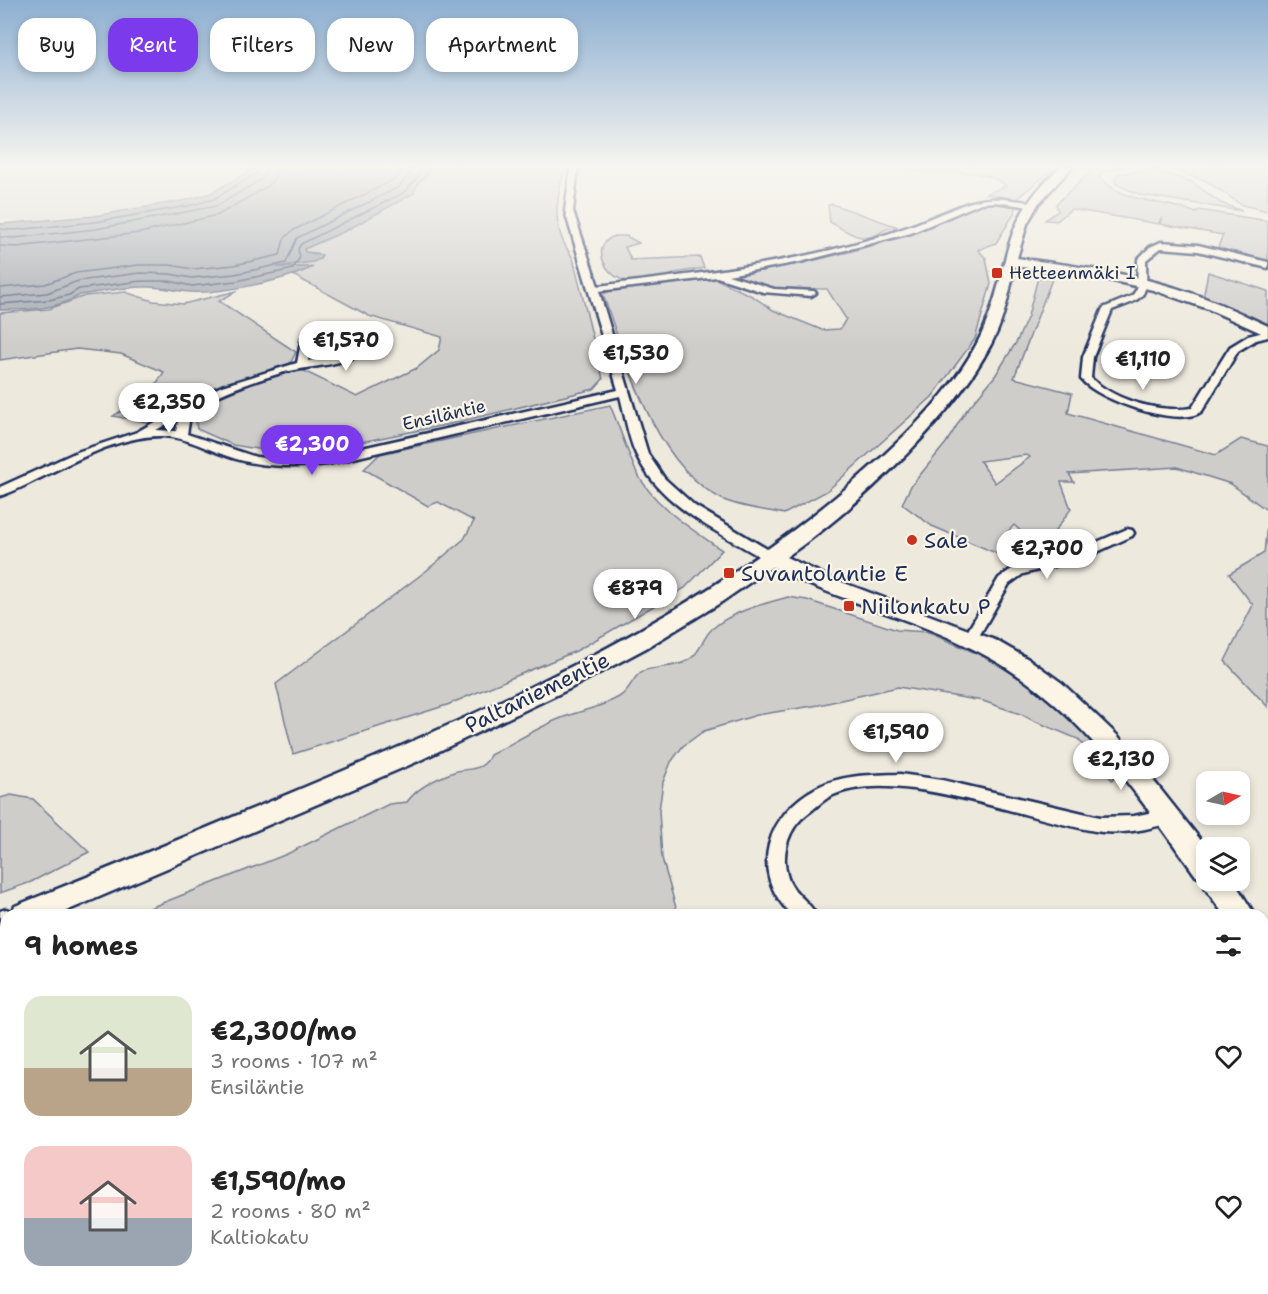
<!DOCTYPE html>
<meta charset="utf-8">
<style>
:root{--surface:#fff;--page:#f2f2f2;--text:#222;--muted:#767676;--accent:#7c3aed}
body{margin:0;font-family:"Shantell Sans",sans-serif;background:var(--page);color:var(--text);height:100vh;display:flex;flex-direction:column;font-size:22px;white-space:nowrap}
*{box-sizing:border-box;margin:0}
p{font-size:20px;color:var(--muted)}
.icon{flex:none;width:33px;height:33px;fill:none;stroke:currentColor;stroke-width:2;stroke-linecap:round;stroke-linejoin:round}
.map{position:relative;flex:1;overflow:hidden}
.side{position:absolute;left:0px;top:909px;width:1269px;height:386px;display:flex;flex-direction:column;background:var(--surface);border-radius:18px 18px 0 0;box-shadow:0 3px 9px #0003}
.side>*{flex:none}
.guide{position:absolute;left:18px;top:18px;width:600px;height:54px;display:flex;gap:12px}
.needle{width:39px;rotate:81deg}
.controls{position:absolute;left:1196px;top:771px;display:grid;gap:12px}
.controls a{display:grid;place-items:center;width:54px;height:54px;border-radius:12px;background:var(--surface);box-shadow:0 3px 9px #0003;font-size:30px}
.price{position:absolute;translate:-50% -51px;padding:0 14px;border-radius:21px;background:#fff;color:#222;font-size:20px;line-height:39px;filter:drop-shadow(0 2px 3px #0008)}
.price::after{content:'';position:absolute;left:50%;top:36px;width:18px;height:14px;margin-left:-9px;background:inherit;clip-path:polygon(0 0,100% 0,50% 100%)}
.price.active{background:var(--accent);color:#fff}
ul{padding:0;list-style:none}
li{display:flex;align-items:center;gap:18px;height:150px;padding:0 24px}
li span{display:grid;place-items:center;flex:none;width:168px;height:120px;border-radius:18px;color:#555}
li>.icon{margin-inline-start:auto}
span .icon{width:72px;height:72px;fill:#fffc;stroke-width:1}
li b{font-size:26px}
h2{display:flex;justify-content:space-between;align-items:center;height:72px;padding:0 24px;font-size:26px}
.pill{padding:0 21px;border-radius:18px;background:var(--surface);box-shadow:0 3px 9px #0003;font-size:21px;line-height:54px}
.pill.active{background:var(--accent);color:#fff}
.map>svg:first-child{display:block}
</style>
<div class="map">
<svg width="1268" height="1294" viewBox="0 0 1268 1294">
<rect width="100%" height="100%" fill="#eee9dd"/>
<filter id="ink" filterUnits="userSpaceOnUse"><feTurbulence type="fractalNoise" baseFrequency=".0167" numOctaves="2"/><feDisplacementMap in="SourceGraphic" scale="12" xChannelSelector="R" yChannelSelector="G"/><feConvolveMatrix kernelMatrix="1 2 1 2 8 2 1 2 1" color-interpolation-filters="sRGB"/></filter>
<g filter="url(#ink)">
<path fill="#dedbd4" d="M0 166H258L211 193 186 200 137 210 32 222 0 219Z"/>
<g fill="#cfcdca" stroke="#757e94" stroke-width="1.5" fill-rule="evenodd">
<path d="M427 166H565C556 201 550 227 573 258L603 379 594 389 450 424 346 445 282 453 233 445 197 429 193 407 231 389 300 369 357 397 417 368 439 350 442 337 369 316 293 275 311 267H274L320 259 317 253 305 252 304 249 345 231 414 193 418 183 428 174Z"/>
<path d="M903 166H1057L1016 199 986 194 1006 186C986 168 955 173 930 173 922 174 911 168 903 166Z"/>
<path d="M1097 166H1125L1103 172 1099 177C1125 205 1164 199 1196 213L1199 210 1268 221V261L1228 252 1218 247 1223 235 1160 224 1162 217 1158 224 1071 209 1057 221 1045 220 1058 211 1056 204Z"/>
<path d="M1173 166H1268V211L1242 205 1206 181 1182 173Z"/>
<path d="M1154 170 1192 182 1221 203 1242 211 1141 195 1116 184 1115 179 1118 174Z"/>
<path d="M995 202 1015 207V212L996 243 978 250 986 258 991 284 975 339 932 397 827 491 784 514C767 510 737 507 722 499 654 465 626 360 603 294L612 290 716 279 752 296 773 310 822 330 840 329 846 319 827 289 776 288 734 276C795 265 856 253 914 232 941 222 966 204 995 202Z"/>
<path d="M832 204 898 227C886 228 885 230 876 235 860 243 843 229 830 222L828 205Z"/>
<path d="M615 236H626L639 243 625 247 631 260 700 257 704 268 675 273 670 276C656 278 637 284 623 280 604 274 590 244 615 236Z"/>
<path d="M1208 272 1268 291V329L1203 298Z"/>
<path d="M1038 277 1052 279 1014 378 1072 393 1068 413 1216 455 1241 439 1268 446V511L1231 484 1177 467 1069 474 1074 482H1061L1071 509 1055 531 1057 544 1040 549 1014 525 1005 535 998 554 932 526 902 504 911 486 946 443 965 412 995 376 1017 341 1028 316ZM1027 455 1030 457 995 483 980 461Z"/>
<path d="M237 291 219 301 296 352 290 364 211 388 146 422 113 416 151 392 164 372 121 354 77 349 0 360V313L49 309 85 296 125 292 153 301 183 304Z"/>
<path d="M610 405C619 426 626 448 635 469 652 505 690 528 722 550L685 588 576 651 447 705 293 754 276 684 426 571 464 539 474 521 438 502 428 506 364 469 380 454Z"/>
<path d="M1268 514V707L1225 661 1253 605 1229 574 1264 553Z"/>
<path d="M788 597 807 600 897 630 927 632 990 659 1023 680 1068 714 1107 757 1119 773 1112 780 1078 739 1032 720 1023 715 983 701 898 687 819 705 757 715 704 731 683 746 671 762 663 782 659 811 662 858 678 915H137L152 907 287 854 389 804 407 802C417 788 437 778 454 772 469 768 484 771 490 755 513 743 535 729 559 719 579 711 600 708 619 697 631 690 633 675 643 671 657 666 674 668 687 661 701 653 702 638 712 629 732 611 763 604 788 597Z"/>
<path d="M11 795 33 799 89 852 31 882 0 893V798Z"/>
<path d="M1263 964 1268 971V1294H0V970L6 968V1288H1263Z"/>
</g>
<path fill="#a2a7af" stroke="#6c778f" stroke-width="1.5" d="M258 166 428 167V174L418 183 414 193 345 231 304 249 305 252 322 255 320 259 313 262 276 267H313C287 280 220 294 191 292 175 291 161 286 145 287 123 287 101 292 80 295 57 310 26 310 0 310V224L94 216 186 200 211 193Z"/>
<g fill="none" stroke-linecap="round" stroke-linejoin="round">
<g stroke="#515f7e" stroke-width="1.5">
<path d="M0 229 14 230 95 222 188 206 214 199 257 173 260 166"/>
<path d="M0 237 14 238 96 229 217 206 260 180 266 174 267 166"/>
<path d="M0 246 16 247 140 233 218 215 268 186 275 177 276 166"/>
<path d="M0 288 45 284 76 273 139 265H170L193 269 234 265 280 255 284 239 292 231 395 179 404 166"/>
<path d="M0 297 47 293 78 281 140 273 170 274 192 278 235 274 286 263 297 238 399 187 415 166"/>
<path d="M0 304 49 300 69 295 79 289 141 281H169L192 286 236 281 293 269 300 257 298 249 301 244 403 193 415 181 423 166"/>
</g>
<g stroke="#1b2f5e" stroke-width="5">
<g id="street">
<path d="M571 166H578L573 211 598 286C709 272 829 261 933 217 964 205 978 195 1012 200 1020 201 1028 201 1034 205L1030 207 995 202 981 203 911 233 800 262 728 275 774 289 814 291 816 293 811 296 763 292 717 277 599 291 648 454 664 478 695 506 777 555 779 558 777 561H767C721 533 660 507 636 454 628 437 625 415 620 396L328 464C295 467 265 468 233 458 210 451 187 437 163 436 120 435 75 461 38 479 26 485 13 492 0 496V487L77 452 137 432 193 400 222 386 297 363 302 337C327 325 354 320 373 344 351 367 311 365 281 373 250 382 219 393 191 410L187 434 256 457 287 460 318 458 618 390 565 211ZM339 332 351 334 362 343 341 354 308 361 311 341 326 334ZM179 417 176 431 156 430Z"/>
<path d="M1151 166H1160L1154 169Z"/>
<path d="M1161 242 1198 245 1268 262V268L1198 251 1161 248 1146 260C1147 297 1148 297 1112 310L1093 357 1091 378C1115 401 1160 413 1192 408L1230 347 1248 336 1268 331V337L1256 340 1238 351 1202 411C1180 429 1097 400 1081 379L1083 357 1103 308 1132 296 1137 289 1138 259 1150 247Z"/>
<path d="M1127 529 1132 530 1134 533 1132 536 1084 558 1023 574 1009 584 975 643H965L963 639 999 578 1013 568 1074 552Z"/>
<path d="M900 774 942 780 1100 817 1134 816 1168 809 1174 811 1177 816 1174 821C1152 829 1126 834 1102 832 1030 823 895 763 829 797 821 802 814 809 807 814 788 828 781 853 787 875 791 893 809 900 816 915H792C747 872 767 813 818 787 843 774 873 775 900 774Z"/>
</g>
</g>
<g stroke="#1b2f5e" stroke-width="5">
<g id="secondary">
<path d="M1062 166H1073L1038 204 1027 224 1017 258C1074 266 1133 273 1188 292 1216 301 1242 314 1268 326V336L1208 309 1153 290 1109 280 1015 266C1010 288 1006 311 997 332 962 411 857 508 786 557L831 578 995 640 1030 660 1062 683 1118 736 1207 848 1206 880H1233L1255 915H1224L1206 889 1203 879 1196 876C1135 791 1075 701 979 652 913 617 839 602 772 567L720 603 646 648 569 689 414 763 57 915H6V936L0 938V911L6 909 12 911 15 906C125 862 234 817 343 771 547 685 742 593 903 437 934 407 965 371 983 331 1013 262 997 222 1062 166Z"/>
<path d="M1263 929 1268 931V964L1263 962Z"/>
</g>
</g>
<use href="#street" fill="#fcf5e5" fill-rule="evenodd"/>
<use href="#secondary" fill="#fcf5e5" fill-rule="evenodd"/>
</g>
</g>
<linearGradient id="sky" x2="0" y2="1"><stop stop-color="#8cafd1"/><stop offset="0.48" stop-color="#f7f5f0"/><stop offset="1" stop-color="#f7f5f0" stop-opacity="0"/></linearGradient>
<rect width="1268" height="347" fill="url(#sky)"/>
<g fill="#c8321e" stroke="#fcf5e5" stroke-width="2">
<rect x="991" y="267" width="12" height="12" rx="3"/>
<circle cx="912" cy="540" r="6"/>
<rect x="723" y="567" width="12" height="12" rx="3"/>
<rect x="843" y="600" width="12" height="12" rx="3"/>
</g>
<g text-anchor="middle" stroke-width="4.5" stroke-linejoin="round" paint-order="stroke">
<g font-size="18" fill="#1b2f5e" stroke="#fcf5e5" text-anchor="start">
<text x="1009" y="279">Hetteenmäki I</text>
</g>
<g font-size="18" fill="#1b2f5e" stroke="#fcf5e5">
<text transform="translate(444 415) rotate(-13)" y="6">Ensiläntie</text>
</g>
<g font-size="22" fill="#1b2f5e" stroke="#fcf5e5" text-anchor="start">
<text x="924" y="548">Sale</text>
<text x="741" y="581">Suvantolantie E</text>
<text x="861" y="614">Niilonkatu P</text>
</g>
<g font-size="22" fill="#1b2f5e" stroke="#fcf5e5">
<text transform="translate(537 692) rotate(-26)" y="8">Paltaniementie</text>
</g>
</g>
</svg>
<div class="controls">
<a><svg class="needle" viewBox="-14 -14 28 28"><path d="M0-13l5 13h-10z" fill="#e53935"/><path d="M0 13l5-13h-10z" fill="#767676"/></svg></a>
<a><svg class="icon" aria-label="layers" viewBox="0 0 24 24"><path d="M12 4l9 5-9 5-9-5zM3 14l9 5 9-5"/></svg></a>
</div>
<b class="price" style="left:346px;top:372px">€1,570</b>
<b class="price" style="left:636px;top:385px">€1,530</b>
<b class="price" style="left:1143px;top:391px">€1,110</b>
<b class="price" style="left:169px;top:434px">€2,350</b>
<b class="price active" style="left:312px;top:476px">€2,300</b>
<b class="price" style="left:1047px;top:580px">€2,700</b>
<b class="price" style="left:635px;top:620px">€879</b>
<b class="price" style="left:896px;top:764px">€1,590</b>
<b class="price" style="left:1121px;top:791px">€2,130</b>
<div class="guide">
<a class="pill">Buy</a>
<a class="pill active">Rent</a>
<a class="pill">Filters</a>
<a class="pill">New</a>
<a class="pill">Apartment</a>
</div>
<section class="side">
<h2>9 homes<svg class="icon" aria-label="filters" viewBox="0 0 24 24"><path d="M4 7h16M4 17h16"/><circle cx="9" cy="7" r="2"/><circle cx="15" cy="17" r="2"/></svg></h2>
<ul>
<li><span style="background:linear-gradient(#dfe7d0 60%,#b9a48a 0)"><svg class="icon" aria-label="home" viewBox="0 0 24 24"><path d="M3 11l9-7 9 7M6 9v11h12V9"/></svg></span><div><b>€2,300/mo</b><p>3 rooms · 107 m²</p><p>Ensiläntie</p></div><svg class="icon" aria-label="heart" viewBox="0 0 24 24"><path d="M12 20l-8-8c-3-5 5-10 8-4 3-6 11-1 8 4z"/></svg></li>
<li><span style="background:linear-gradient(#f6c9c9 60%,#9aa5b1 0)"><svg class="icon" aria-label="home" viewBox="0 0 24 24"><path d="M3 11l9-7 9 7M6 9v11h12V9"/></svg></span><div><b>€1,590/mo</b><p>2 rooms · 80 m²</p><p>Kaltiokatu</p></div><svg class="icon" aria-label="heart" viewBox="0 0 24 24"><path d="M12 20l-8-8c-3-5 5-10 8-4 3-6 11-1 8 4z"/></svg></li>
</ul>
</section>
</div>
